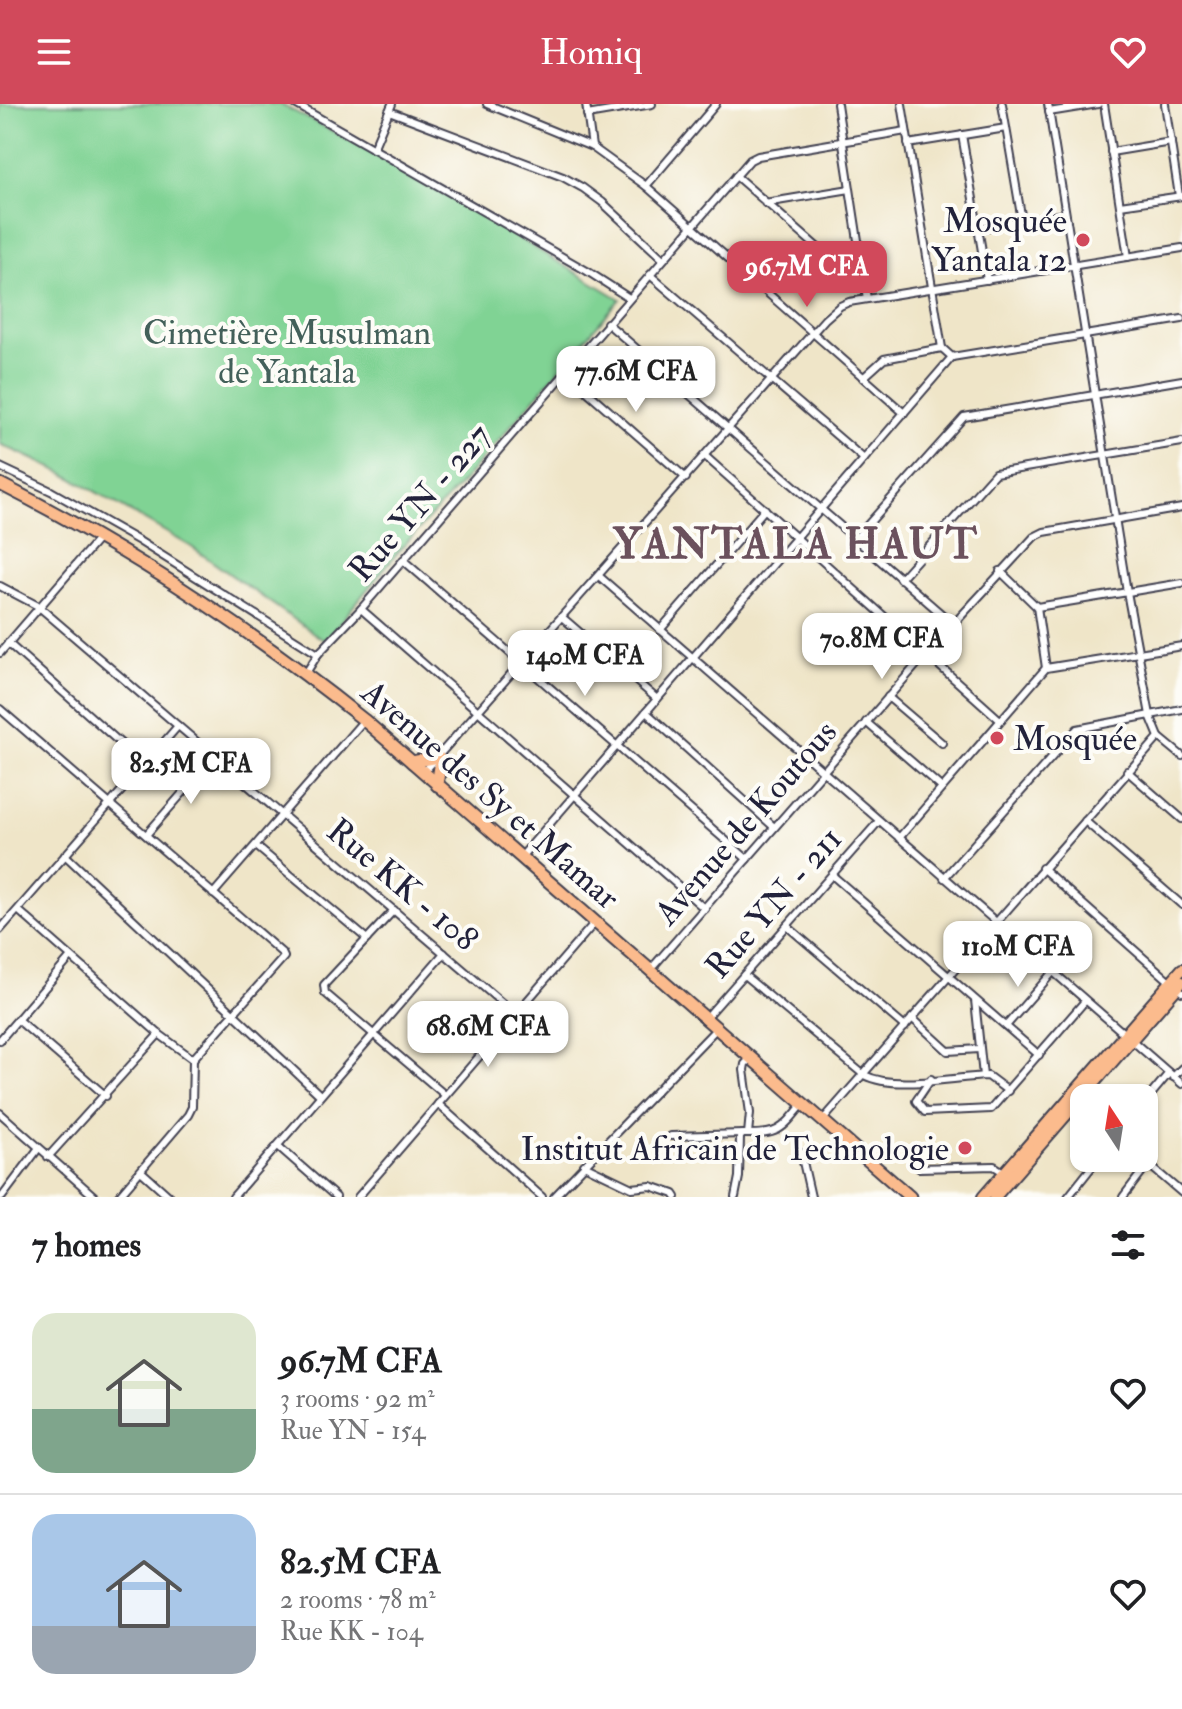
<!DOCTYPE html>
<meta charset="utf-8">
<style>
:root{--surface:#fff;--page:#f6f6f6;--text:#202124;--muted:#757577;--line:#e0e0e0;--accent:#d1495b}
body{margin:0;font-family:"IM FELL Double Pica",serif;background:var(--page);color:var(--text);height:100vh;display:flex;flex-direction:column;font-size:30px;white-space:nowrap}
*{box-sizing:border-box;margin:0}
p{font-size:26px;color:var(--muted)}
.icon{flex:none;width:44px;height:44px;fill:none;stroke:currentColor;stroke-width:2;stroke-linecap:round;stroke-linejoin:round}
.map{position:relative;height:1093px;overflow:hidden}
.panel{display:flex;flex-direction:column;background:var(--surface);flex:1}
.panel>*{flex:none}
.needle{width:52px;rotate:348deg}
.fabs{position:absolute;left:1070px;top:980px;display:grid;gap:16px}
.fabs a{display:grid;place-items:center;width:88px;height:88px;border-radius:16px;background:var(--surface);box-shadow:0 2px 6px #0004;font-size:40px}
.price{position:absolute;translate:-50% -68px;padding:0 18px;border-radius:16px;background:#fff;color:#222;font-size:26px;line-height:52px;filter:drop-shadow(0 2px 4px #0008)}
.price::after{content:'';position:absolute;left:50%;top:48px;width:24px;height:18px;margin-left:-12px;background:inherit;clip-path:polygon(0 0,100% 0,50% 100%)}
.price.active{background:var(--accent);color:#fff}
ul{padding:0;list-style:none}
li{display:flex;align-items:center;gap:24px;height:200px;padding:0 32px}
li+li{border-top:2px solid var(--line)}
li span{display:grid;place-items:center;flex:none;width:224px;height:160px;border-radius:24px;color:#555}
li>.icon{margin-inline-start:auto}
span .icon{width:96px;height:96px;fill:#fffc;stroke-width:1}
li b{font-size:34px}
h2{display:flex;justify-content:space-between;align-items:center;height:96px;padding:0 32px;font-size:34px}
header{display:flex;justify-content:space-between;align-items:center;height:104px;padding:0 32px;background:var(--accent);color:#fff;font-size:36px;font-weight:600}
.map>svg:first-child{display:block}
</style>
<header><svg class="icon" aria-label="menu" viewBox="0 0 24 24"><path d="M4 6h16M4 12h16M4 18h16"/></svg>Homiq<svg class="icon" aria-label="heart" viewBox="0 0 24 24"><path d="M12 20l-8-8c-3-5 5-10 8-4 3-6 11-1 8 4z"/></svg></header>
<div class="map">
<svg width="1182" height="1093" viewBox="0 0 1182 1093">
<rect width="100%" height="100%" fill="#fdfcf7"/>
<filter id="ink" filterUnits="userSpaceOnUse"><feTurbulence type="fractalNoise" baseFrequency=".0125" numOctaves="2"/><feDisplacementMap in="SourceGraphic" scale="16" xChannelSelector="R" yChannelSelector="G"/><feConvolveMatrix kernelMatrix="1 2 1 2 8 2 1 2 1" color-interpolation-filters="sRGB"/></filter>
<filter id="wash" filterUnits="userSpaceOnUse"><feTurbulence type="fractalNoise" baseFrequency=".006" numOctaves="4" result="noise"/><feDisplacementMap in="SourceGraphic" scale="32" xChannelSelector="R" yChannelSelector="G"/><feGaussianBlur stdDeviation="1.8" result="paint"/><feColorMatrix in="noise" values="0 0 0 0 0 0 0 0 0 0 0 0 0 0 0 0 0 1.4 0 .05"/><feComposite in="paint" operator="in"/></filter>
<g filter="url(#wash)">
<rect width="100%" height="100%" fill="#efe5c8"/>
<path fill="#80d394" stroke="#517a68" stroke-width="2" d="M0 0H280L390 57 620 195 466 374 398 448 325 537 190 442 61 368 0 340Z"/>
</g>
<g filter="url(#ink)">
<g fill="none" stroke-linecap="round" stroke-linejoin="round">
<g stroke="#413f50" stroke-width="10">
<g id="minor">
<path d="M295 0 587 167 629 194"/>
<path d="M487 0 592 43 646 82 904 309"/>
<path d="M586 0 592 43"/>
<path d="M837 0 867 195"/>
<path d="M902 0 942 244 952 253"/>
<path d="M1002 0 1022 117"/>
<path d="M1104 0 1128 153"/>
<path d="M1165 0 1179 92"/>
<path d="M389 7 563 73 583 84 602 98 663 155"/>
<path d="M1049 8 1098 0"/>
<path d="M587 11 652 0"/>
<path d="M962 31 987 176"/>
<path d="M908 40 1006 24"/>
<path d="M373 45 392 0"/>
<path d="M1111 48 1171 38"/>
<path d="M736 72 865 185"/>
<path d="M646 82 716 0"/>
<path d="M765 99 850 85"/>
<path d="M1120 101 1182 92"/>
<path d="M978 125 1065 110"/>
<path d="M650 171 864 355"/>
<path d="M607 219 953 520"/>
<path d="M952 253 1182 215"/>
<path d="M566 269 686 374"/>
<path d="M863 274 884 255 942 244"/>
<path d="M705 352 1000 616"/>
<path d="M0 363 51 387 139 437 318 550"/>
<path d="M855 435 964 313 1182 276"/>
<path d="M403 456 747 755"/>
<path d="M1000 467 1037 503 1046 564"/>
<path d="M600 473 1182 980"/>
<path d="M900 475 995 369 1182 338"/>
<path d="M0 482 38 502 515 910"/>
<path d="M1037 503 1182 479"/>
<path d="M361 505 705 805"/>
<path d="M563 514 657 595"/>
<path d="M660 526 765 405"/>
<path d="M8 539 145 661"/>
<path d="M0 549 99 434"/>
<path d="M306 569 318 550 361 505 750 56 758 52 906 27"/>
<path d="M888 593 942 639"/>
<path d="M0 605 282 849 284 853 193 955 159 930 18 806"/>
<path d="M646 608 774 723"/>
<path d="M866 618 942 684"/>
<path d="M1159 633 1182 652"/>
<path d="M1127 667 1182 715"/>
<path d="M424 668 825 215 840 202 849 198 1182 144"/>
<path d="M1085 717 1182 801"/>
<path d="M146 731 214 653"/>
<path d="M899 734 1046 564 1182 542"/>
<path d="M256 742 367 835"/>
<path d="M65 751 320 991"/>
<path d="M521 753 952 253"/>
<path d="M1042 764 1182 888"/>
<path d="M832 771 1039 951"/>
<path d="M944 774 1077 625 1182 605"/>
<path d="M213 790 364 616"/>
<path d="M394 806 324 881 325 889 445 991"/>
<path d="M787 822 905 923"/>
<path d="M0 826 178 622"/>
<path d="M651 865 926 550 1034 433 1044 428 1182 404"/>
<path d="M744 871 864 971C895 987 952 973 988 972L1008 987"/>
<path d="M975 896 983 972"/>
<path d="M706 914 879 717"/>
<path d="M912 914 948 947 979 945"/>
<path d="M18 916 106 992"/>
<path d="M1006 922 1052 869"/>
<path d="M0 936 71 853"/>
<path d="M1173 973 1182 964"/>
<path d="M931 975 916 997 925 1008 991 1005 1085 897"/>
<path d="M1144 999 1169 969"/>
<path d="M438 1000 542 1093"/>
<path d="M0 1009 95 1093"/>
<path d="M822 1017 1159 633 1150 611 1127 488 1048 0"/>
<path d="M748 1030 750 1009 744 966 745 960 751 954"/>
<path d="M671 1032 743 1030"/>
<path d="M278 1042 336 1093"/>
<path d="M801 1049 811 1093"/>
<path d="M48 1053 159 930"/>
<path d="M1141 1054 1182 1089"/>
<path d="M584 1061 632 1084 651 1082 674 1090 676 1093"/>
<path d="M919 1064 994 1062 1005 1069"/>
<path d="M142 1068 170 1093"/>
<path d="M2 1093 38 1045"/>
<path d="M118 1093 188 1011 192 1003 193 955"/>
<path d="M233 1093 444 849"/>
<path d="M358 1093 596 817"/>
<path d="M554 1093 717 924"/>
<path d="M735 1093 739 1073 740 1033 743 1030C778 1031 781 1027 803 1000"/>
<path d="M1068 1093 1099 1054"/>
<path d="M1123 1093 1148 1060"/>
</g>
</g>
<g stroke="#413f50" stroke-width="14">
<g id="primary">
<path d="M983 1093 1182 865"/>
<path d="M995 1093 1182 878"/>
</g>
</g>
<g stroke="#413f50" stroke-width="15">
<g id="trunk">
<path d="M0 380C131 446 250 525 364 616L910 1093"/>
<path d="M412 658 438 653"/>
<path d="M437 681 441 656"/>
</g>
</g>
<use href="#minor" stroke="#fff" stroke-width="6"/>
<use href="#primary" stroke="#fbbb8d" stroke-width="10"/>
<use href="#trunk" stroke="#fbbb8d" stroke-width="11"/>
</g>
</g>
<g fill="#d1495b" stroke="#fdfcf7" stroke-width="3">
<circle cx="1083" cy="136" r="8"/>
<circle cx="997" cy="634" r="8"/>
<circle cx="965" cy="1044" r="8"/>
</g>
<g text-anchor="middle" stroke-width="8" stroke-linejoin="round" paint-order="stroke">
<g font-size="34" fill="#22223b" stroke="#fdfcf7" text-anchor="end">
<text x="1067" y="128">Mosquée<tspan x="1067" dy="39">Yantala 12</tspan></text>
<text x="1013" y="646" text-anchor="start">Mosquée</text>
<text x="949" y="1056">Institut Africain de Technologie</text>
</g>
<g font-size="34" fill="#43605a" stroke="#fdfcf7">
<text x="287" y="240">Cimetière Musulman<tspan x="287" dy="39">de Yantala</tspan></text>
</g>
<g font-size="34" fill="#22223b" stroke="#fdfcf7">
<text transform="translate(419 398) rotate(-49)" y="12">Rue YN - 227</text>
<text transform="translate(491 690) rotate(41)" y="12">Avenue des Sy et Mamar</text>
<text transform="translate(745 718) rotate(-49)" y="12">Avenue de Koutous</text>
<text transform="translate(403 780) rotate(40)" y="12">Rue KK - 108</text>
<text transform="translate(773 798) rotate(-49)" y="12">Rue YN - 211</text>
</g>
<g font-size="42" font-weight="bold" letter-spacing="2" fill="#6b515d" stroke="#fdfcf7">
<text x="796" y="454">YANTALA HAUT</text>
</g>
</g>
</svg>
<div class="fabs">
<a><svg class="needle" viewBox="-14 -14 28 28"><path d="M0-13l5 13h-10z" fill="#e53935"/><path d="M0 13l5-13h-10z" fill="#757577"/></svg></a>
</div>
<b class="price active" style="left:807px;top:205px">96.7M CFA</b>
<b class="price" style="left:636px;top:310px">77.6M CFA</b>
<b class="price" style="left:882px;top:577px">70.8M CFA</b>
<b class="price" style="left:585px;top:594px">140M CFA</b>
<b class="price" style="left:191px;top:702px">82.5M CFA</b>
<b class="price" style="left:1018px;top:885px">110M CFA</b>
<b class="price" style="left:488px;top:965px">68.6M CFA</b>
</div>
<section class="panel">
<h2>7 homes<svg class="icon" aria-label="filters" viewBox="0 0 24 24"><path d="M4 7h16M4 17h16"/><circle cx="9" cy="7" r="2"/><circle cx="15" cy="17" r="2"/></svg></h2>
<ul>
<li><span style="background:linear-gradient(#dfe7d0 60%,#7fa58c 0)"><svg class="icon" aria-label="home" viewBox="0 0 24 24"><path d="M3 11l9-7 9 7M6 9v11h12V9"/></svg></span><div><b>96.7M CFA</b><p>3 rooms · 92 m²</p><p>Rue YN - 154</p></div><svg class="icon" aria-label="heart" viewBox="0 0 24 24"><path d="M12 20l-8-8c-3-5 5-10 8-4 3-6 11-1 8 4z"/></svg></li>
<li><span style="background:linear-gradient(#a9c7e8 70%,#9aa5b1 0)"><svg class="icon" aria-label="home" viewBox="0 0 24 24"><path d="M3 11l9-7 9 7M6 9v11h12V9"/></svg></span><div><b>82.5M CFA</b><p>2 rooms · 78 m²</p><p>Rue KK - 104</p></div><svg class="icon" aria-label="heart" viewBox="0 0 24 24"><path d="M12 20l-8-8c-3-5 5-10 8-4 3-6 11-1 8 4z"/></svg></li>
</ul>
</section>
